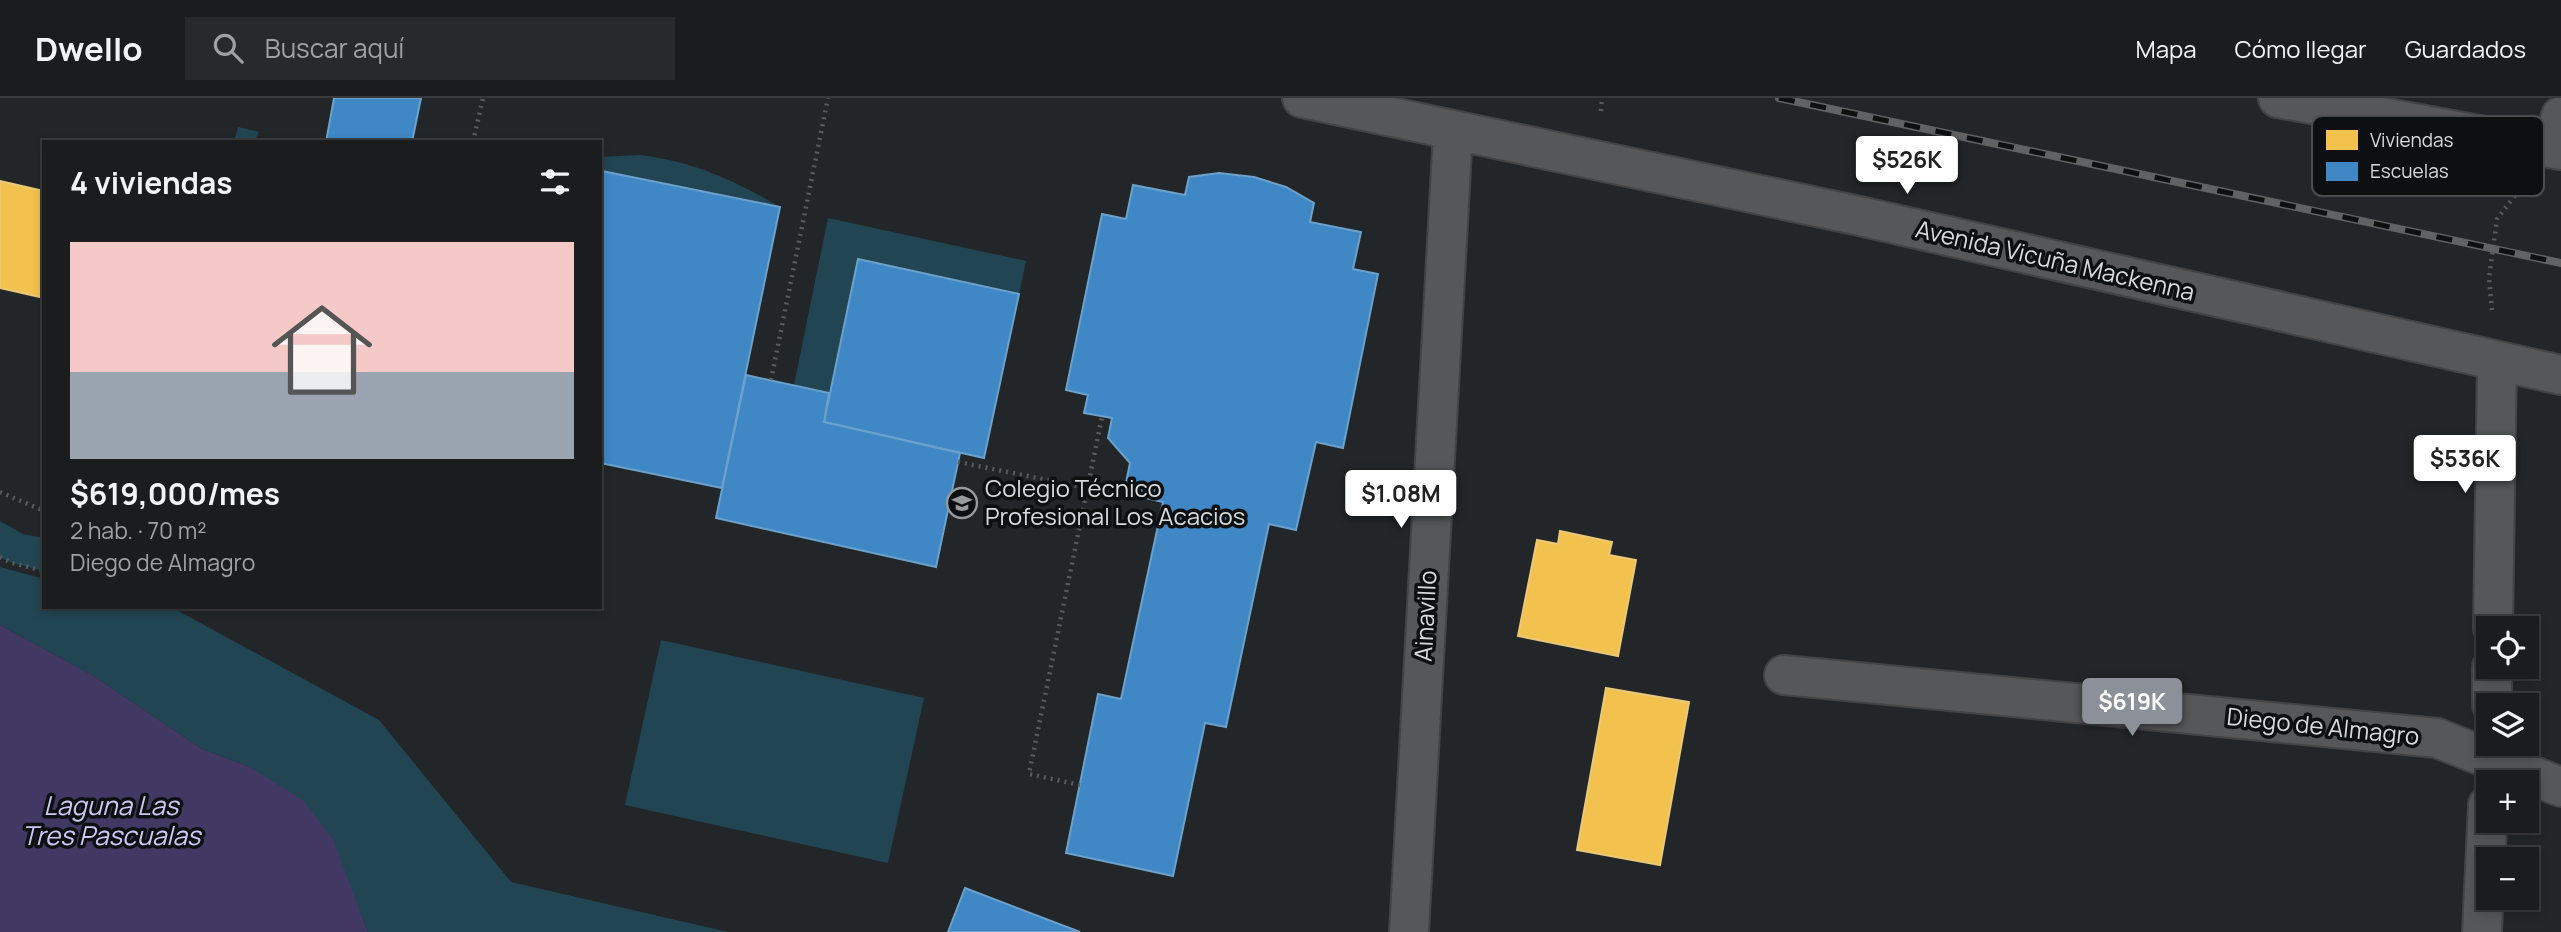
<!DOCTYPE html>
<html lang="es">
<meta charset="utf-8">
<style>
:root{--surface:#1a1c1e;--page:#27292b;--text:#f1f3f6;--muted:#9fa1a4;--line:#383a3c;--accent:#8c9099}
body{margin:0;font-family:Manrope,sans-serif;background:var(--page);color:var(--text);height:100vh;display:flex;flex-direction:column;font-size:26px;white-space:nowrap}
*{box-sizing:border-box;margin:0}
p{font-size:23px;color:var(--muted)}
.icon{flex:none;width:38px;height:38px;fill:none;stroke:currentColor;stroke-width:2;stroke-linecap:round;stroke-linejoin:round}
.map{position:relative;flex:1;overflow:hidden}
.side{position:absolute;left:42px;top:42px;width:560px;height:469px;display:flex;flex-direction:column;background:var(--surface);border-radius:0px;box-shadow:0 4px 10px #0003,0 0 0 2px var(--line)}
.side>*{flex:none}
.controls{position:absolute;left:2476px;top:518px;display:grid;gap:14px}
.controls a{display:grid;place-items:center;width:63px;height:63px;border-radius:0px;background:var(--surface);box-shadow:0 4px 10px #0003,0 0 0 2px var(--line);font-size:35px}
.price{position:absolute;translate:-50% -60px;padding:0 16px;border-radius:7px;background:#fff;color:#222;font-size:23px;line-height:46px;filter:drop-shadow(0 2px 4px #0008)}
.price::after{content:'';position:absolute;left:50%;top:42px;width:21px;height:16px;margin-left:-10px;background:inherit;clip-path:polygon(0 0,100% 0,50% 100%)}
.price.current{background:var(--accent);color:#fff}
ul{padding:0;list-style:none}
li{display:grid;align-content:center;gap:14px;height:371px;padding:0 28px}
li+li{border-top:2px solid var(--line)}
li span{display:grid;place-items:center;height:217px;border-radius:0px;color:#555}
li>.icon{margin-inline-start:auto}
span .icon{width:126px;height:126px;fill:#fffc;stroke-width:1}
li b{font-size:30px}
h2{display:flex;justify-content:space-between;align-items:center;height:84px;padding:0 28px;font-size:30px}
header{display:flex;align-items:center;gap:42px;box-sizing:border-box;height:98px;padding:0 35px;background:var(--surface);border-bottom:2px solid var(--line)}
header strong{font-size:33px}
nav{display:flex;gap:38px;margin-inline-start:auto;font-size:24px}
.search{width:490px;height:63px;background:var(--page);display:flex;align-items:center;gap:18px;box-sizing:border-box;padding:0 24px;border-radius:0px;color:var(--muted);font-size:26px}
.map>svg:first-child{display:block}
</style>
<header>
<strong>Dwello</strong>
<div class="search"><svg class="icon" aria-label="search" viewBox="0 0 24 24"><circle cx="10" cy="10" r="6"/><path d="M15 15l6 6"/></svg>Buscar aquí</div>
<nav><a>Mapa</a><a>Cómo llegar</a><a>Guardados</a></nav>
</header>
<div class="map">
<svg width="2561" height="834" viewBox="0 0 2561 834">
<rect width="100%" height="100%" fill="#232628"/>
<g fill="#224554">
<path d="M238 29 259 34 254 44H234Z"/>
<path d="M639 57C692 63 734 82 780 109L603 73 600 82V59Z"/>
<path d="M828 120 1026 163 1019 196 858 161 829 295 794 287Z"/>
<path d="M0 423 23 436 44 440V473L12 465 0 459Z"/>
<path d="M0 469 44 481V509H171L379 622 511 784 728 834H368L351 790 250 669 202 651 92 577 0 527Z"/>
<path d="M661 542 924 600 888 765 625 707Z"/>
</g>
<path fill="#413964" d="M0 527 92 577 202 651 250 669 304 703 333 741 368 834H0Z"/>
<g fill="#f2c14e" stroke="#eac879" stroke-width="2">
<path d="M0 83 44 93V200L0 190Z"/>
<path d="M1560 433 1612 444 1609 457 1636 462 1618 558 1518 538 1537 442 1558 446Z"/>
<path d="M1606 590 1689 604 1660 767 1577 752Z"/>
</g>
<g fill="#3f88c5" stroke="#6ca1cc" stroke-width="2">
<path d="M334 0H421L412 44H326Z"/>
<path d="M602 73 780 109 722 390 600 365Z"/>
<path d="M1219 75 1254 79 1286 89 1314 105 1310 124 1361 134 1353 171 1378 176 1343 350 1316 344 1296 432 1269 426 1226 629 1205 625 1173 778 1066 755 1098 596 1121 601 1163 404 1124 395 1130 365 1108 340 1112 320 1084 315 1088 297 1066 292 1102 116 1126 121 1133 87 1185 97 1189 79Z"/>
<path d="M858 161 1019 196 984 360 824 324Z"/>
<path d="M746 277 829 295 824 324 960 355 936 469 716 420Z"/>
<path d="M965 790 1080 834H948Z"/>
</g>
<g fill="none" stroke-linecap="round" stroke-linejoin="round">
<g stroke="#414345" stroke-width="42">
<g id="minor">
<path d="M1302 0 1855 117 2561 277"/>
<path d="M2278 0 2561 52"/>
<path d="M2552 50 2561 18"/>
<path d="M2493 530 2497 264"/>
<path d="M1784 577 2437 640 2561 689"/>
<path d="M2492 607V569"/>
<path d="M1409 834 1453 34"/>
<path d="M2482 834 2488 707"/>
</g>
</g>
<g stroke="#595b5c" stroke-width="4.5" stroke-dasharray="2 5" stroke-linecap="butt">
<path d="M1601 13 1602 0"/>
<path d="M473 44 483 0"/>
<path d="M2492 212 2489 180 2497 121 2517 95"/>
<path d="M771 282 828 0"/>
<path d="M958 364 1087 390"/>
<path d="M0 394 44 413"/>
<path d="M0 459 12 465 44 473"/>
<path d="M1080 687 1029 676 1102 319"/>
</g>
<use href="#minor" stroke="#555758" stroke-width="38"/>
<g stroke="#606264" stroke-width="8">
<path id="rail" d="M1779 0 2561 165"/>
</g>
<use href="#rail" stroke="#0d1011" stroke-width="5" stroke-dasharray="16" stroke-linecap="butt"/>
</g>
<defs>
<g id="school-ring" transform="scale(1.575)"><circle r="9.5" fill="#0d1011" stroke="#979b9d" stroke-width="1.5"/><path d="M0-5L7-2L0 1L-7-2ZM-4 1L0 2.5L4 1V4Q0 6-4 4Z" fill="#979b9d"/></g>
</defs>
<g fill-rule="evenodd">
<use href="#school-ring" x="962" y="405"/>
</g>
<g text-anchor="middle" stroke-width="7" stroke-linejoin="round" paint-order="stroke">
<g font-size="24" fill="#d6dadc" stroke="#0d1011">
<text transform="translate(2055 163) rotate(13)" y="8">Avenida Vicuña Mackenna</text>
<text transform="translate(1426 518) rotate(-87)" y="8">Ainavillo</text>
<text transform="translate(2323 629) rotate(6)" y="8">Diego de Almagro</text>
</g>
<g font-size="24" fill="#d6dadc" stroke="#0d1011" text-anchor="start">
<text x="985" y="399">Colegio Técnico<tspan x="985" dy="28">Profesional Los Acacios</tspan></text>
</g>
<g font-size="26" font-style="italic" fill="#cec7f6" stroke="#0d1011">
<text x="111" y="717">Laguna Las<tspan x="111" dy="30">Tres Pascualas</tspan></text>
</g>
</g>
<rect x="2312" y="18" width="232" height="80" rx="10" fill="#0d1011" stroke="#494d4e" stroke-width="2"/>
<rect x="2326" y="32" width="32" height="20" fill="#f2c14e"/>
<rect x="2326" y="64" width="32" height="19" fill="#3f88c5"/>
<g font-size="19" fill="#d6dadc">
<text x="2370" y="49">Viviendas</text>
<text x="2370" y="80">Escuelas</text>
</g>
</svg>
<div class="controls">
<a><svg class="icon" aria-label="locate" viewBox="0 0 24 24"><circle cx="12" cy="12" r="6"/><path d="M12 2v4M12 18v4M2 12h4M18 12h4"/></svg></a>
<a><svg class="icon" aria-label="layers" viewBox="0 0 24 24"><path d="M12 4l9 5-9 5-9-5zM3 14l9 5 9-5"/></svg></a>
<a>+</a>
<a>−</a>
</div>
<b class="price" style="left:1907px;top:98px">$526K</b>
<b class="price" style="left:2465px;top:397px">$536K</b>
<b class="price" style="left:1401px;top:432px">$1.08M</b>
<b class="price current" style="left:2132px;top:640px">$619K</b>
<section class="side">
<h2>4 viviendas<svg class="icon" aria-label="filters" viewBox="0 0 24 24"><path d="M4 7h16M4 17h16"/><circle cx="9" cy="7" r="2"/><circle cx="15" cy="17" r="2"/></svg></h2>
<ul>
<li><span style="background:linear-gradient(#f6c9c9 60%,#9aa5b1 0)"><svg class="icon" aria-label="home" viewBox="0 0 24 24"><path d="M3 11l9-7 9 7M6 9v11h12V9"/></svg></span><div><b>$619,000/mes</b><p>2 hab. · 70 m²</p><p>Diego de Almagro</p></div></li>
</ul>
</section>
</div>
